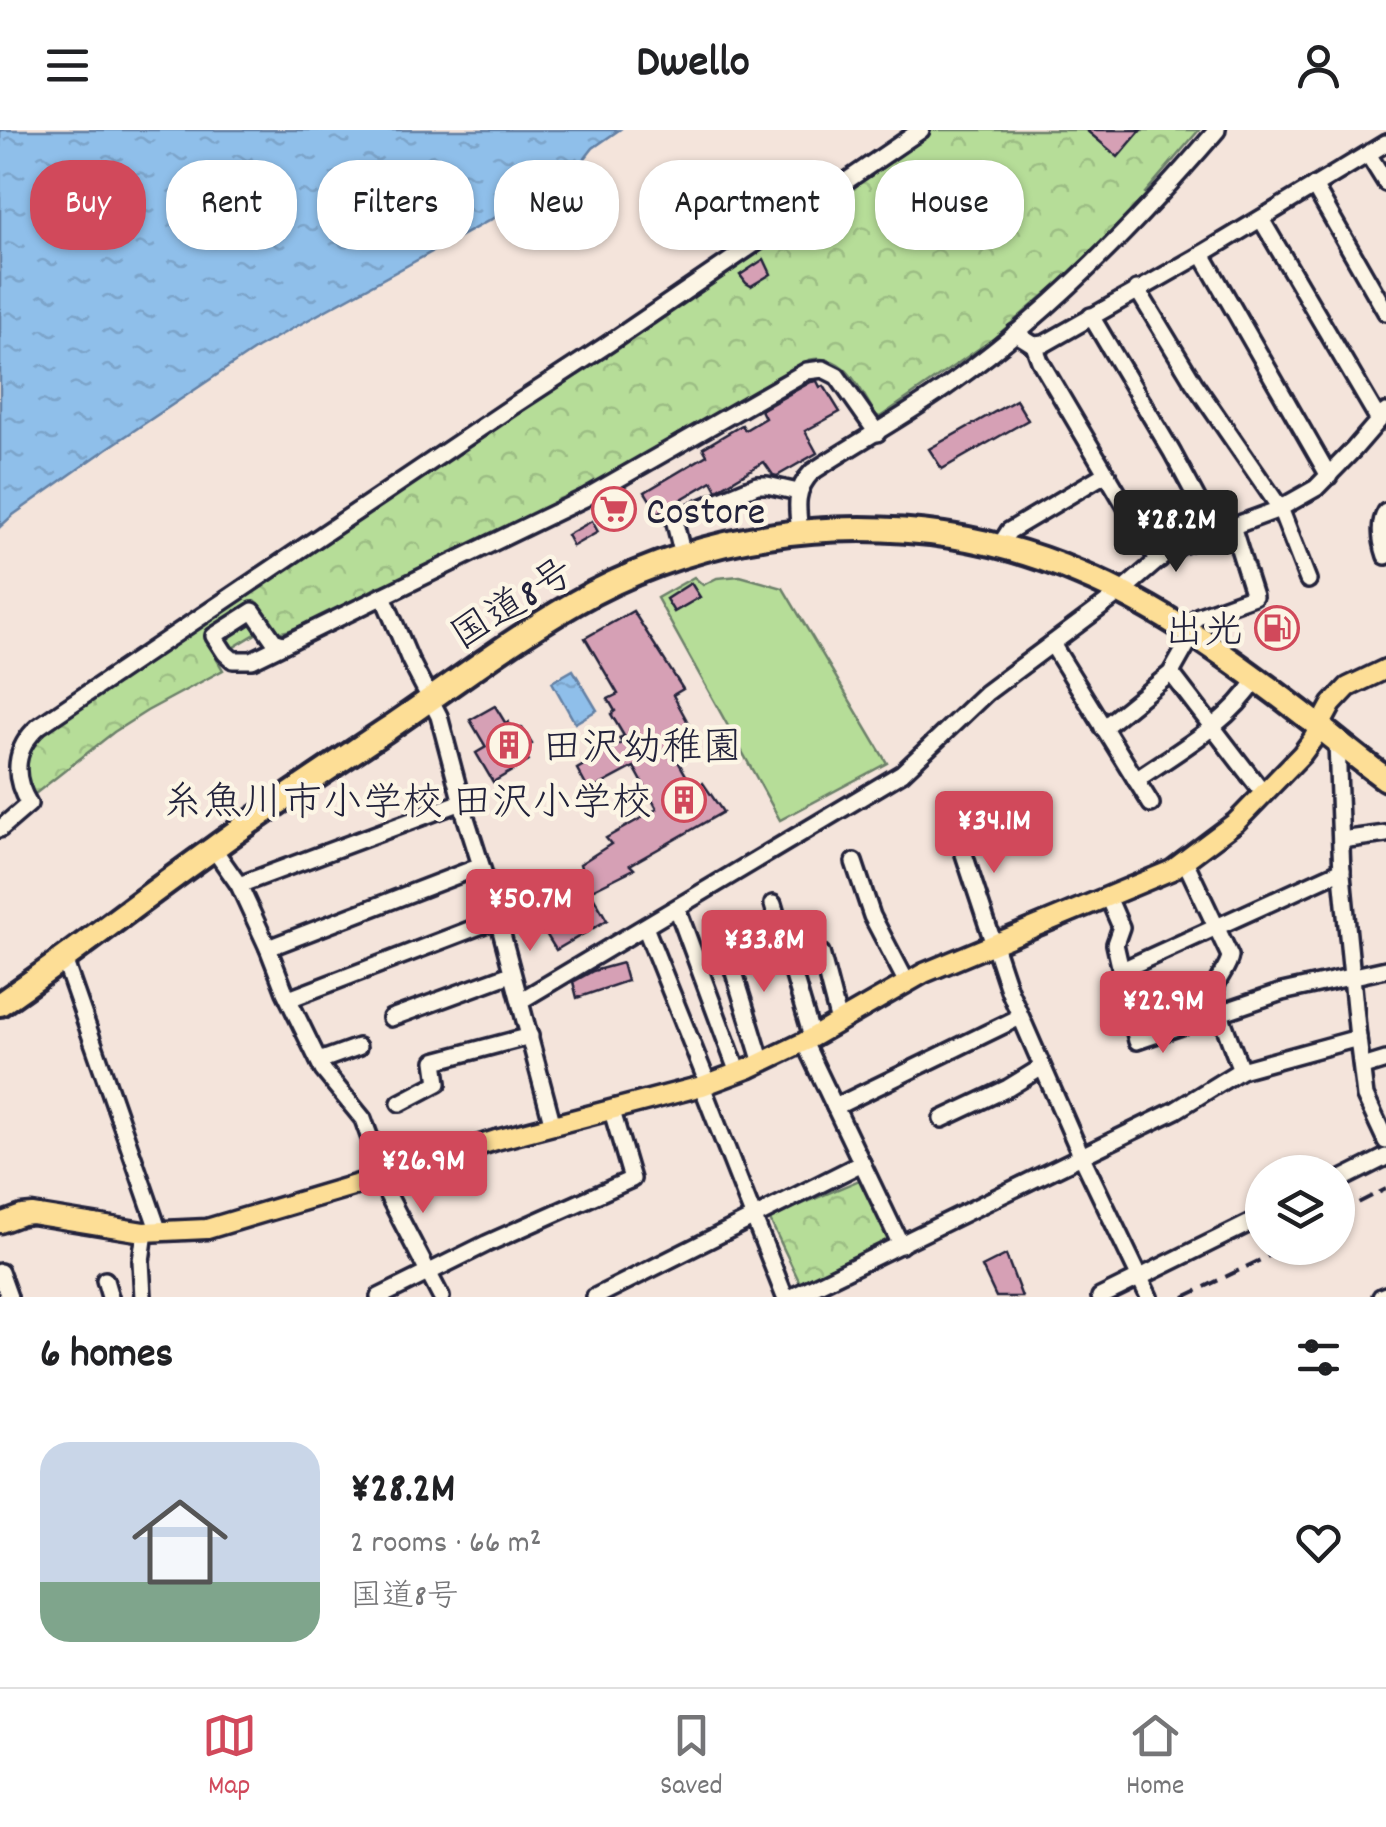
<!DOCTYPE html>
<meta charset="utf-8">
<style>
:root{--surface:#fff;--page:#f2f2f2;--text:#202124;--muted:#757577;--line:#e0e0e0;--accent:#d1495b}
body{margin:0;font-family:Dekko,"Klee One",sans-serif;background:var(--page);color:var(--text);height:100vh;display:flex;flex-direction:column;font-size:38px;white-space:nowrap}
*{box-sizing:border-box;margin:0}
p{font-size:32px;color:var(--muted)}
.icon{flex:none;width:55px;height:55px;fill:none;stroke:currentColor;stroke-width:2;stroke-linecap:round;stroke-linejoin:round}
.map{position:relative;height:1167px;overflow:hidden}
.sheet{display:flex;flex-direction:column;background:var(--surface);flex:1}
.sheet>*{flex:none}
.top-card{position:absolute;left:30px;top:30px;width:1328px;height:90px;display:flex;gap:20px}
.tools{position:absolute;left:1245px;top:1025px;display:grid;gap:20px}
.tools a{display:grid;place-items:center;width:110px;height:110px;border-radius:50%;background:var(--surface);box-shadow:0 2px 8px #0004;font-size:50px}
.price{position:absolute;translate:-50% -85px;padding:0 22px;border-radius:10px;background:var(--accent);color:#fff;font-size:32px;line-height:65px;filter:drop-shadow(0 2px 5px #0008)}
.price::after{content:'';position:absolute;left:50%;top:60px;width:30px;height:22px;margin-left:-15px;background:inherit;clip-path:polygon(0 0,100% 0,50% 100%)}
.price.on{background:#222;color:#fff}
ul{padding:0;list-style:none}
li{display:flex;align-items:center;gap:30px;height:250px;padding:0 40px}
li+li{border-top:2px solid var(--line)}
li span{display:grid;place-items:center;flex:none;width:280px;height:200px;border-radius:30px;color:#555}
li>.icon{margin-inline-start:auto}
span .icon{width:120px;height:120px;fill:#fffc;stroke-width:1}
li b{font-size:42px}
h2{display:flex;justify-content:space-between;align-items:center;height:120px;padding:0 40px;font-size:42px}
.chip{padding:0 35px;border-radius:40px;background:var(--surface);box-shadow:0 2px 8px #0004;font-size:35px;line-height:90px}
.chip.on{background:var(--accent);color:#fff}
header{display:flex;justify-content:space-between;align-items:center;height:130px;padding:0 40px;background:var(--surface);font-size:45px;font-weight:700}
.tab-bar{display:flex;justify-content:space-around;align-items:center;height:140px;border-top:2px solid var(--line);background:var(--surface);font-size:28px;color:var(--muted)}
.tab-bar a{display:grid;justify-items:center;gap:5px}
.tab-bar .on{color:var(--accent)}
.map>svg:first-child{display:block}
</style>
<header><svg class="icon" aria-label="menu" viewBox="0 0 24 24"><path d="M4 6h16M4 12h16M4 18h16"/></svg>Dwello<svg class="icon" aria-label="person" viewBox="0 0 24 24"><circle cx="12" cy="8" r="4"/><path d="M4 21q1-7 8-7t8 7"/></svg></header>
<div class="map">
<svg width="1386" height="1167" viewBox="0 0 1386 1167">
<defs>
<pattern id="park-crowns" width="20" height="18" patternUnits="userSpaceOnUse" patternTransform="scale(2.5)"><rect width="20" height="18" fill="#b6dd98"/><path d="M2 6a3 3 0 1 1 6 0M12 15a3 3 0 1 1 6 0" fill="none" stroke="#9cbd84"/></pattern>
<pattern id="water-ripples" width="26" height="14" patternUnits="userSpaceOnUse" patternTransform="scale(2.5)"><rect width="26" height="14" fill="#8fbfea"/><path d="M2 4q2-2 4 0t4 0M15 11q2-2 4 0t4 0" fill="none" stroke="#7ba4ca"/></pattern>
</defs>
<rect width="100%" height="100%" fill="#f4e4db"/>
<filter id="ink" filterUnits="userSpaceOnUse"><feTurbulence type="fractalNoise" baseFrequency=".01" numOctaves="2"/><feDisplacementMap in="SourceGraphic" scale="20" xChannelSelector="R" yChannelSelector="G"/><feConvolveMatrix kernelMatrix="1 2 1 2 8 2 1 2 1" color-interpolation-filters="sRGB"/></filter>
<g filter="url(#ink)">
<path fill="#b6dd98" stroke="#6c806a" stroke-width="2.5" d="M740 446 783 458 887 633 780 690 657 468 694 447 703 455 717 448Z"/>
<g fill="url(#park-crowns)" stroke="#6c806a" stroke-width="2.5">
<path d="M931 0H1199L1145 63 1148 66 1063 149 993 209 880 287 876 285C859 259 846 221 809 230L663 313 640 327 638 332 573 368 383 459 380 456 375 458C356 471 300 501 279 502L272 494 216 528 223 540 147 581 114 602 30 668C21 654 23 625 30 610Z"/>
<path d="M864 1048 894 1113 800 1153 769 1088Z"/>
</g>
<g fill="url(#water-ripples)" stroke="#6380a4" stroke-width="2.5">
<path d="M0 0H619L593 18 572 45 257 218 108 318 13 385 0 397Z"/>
<path d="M573 540 597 580 575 593 552 552Z"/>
</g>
<g fill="#d6a0b5" stroke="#22223b" stroke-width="2.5">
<path d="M1086 0H1141L1118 27Z"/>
<path d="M764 129 771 144 751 156 746 153 740 145Z"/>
<path d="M817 251 820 257 824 256 840 282 805 301 817 323 777 346 773 345 764 332 717 360 712 351 658 383 645 362 707 325 703 318 742 295 745 300 765 288 761 280 811 252Z"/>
<path d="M1016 270 1028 290 942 339 929 319Z"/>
<path d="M592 391 598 402 573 416 567 405Z"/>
<path d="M691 453 700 467 674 482 666 469Z"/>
<path d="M633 481 683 559 673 565 696 607 672 621 694 659 703 653 723 682 630 735 634 739 590 761 607 790 556 820 529 776 583 744 580 734 611 714 606 708 657 679 634 637 589 661 577 639 622 613 619 608 624 606 611 584 615 581 608 569 618 564 585 508Z"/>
<path d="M495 576 506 594 508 592 514 602 522 598 532 614 522 619 529 631 493 652 476 623 486 617 470 590Z"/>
<path d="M622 833 627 851 577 868 573 852 593 841Z"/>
<path d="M1006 1125 1022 1167H996L982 1137Z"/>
</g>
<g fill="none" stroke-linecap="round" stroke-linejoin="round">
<g stroke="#22223b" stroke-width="22">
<g id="minor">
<path d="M1368 24 1386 53"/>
<path d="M1314 56 1386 182"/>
<path d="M1261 89 1379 290"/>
<path d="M1202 124 1329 346"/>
<path d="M1137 159 1194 253 1280 378 1308 450"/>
<path d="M1091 186 1172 322 1215 402"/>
<path d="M1015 203 1034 215 1044 214 1202 124 1386 13"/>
<path d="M1034 215 1040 231 1152 421 1160 429"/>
<path d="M1386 382C1378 395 1381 411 1386 426"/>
<path d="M800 401C797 378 794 360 812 342 859 311 908 285 953 252 1052 181 1138 92 1217 0"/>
<path d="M1000 415 1009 401 1105 344"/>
<path d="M683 426 675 393 680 387 757 355H767L798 362"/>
<path d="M383 466 585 368 807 241 823 239 837 246 877 303"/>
<path d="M1183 499 1199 486 1254 466 1232 396"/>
<path d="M283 514 274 511 253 481 214 506 225 523 233 530H252L383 466 410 530 439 586 466 688 498 789 553 996"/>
<path d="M1052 514 1151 674"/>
<path d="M1171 543 1263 663"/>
<path d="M1103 598 1171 543 1193 504"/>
<path d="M1337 613 1342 744 1358 908 1365 966 1386 1011"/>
<path d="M1136 650C1178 621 1228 594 1256 550"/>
<path d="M953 691 1009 860 1081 1025 1149 1167"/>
<path d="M0 699 29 674C12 646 14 618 39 596L516 274 608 214 921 0"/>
<path d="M1341 710 1386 704"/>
<path d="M213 718 239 755 268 818 285 862 323 940 363 989 384 1047"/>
<path d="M1185 731 1230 826C1228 840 1215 848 1215 863 1216 878 1235 923 1241 940"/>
<path d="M854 732 872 786 907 853"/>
<path d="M239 755 462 672"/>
<path d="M1108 767 1121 797 1115 814 1137 911 1282 862 1386 839"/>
<path d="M773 774 812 907"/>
<path d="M677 778 738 943"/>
<path d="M645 797 708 954"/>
<path d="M724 810 762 933"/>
<path d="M268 818 481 736"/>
<path d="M821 823 839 892"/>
<path d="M64 829 159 1102"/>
<path d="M1122 840 1342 740"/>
<path d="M289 869 498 789"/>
<path d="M520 871 902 643 986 563 1121 462 1164 425 1182 415 1277 380 1316 358 1354 319 1386 282"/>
<path d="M391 888 511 844"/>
<path d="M804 912 901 1115"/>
<path d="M319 931 358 917"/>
<path d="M1363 937 1386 930"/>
<path d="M702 956 785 1167"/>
<path d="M400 973 438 953 435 931 530 906"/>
<path d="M835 977 1020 887"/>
<path d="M942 989 1008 958 1042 937"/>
<path d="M379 1048 441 1167"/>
<path d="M1338 1051 1386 1027"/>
<path d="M0 1142 9 1167"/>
<path d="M105 1150 110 1167"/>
<path d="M143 1167 141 1131 145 1102"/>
<path d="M379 1167 486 1114 632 1049 612 981"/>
<path d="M595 1167 862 1033"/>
<path d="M792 1167 1176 980 1241 940 1358 908"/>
<path d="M1100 1167 1262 1087"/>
<path d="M1381 1167 1386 1165"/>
</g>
</g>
<g stroke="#22223b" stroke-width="25">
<path id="major" d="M0 1093 22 1085 32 1084 143 1102 207 1099 379 1048 496 1010 702 956 750 938 804 912 924 843 1172 740 1236 692 1302 624 1313 609 1332 574 1348 557 1386 539"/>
</g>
<g stroke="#22223b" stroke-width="30">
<path id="highway" d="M0 874C73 824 142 769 214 718 270 677 328 639 386 600 454 554 520 502 593 463 742 386 927 377 1081 444 1160 477 1230 528 1298 580 1328 603 1356 627 1386 649"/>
</g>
<use href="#minor" stroke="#fcf5e5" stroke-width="15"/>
<use href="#major" stroke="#fdde96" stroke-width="18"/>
<use href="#highway" stroke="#fdde96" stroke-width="22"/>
<g stroke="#22223b" stroke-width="4" stroke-dasharray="15 8" stroke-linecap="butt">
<path d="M1338 1083 1386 1059"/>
<path d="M1184 1167 1285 1118"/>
</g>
</g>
</g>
<defs>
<g id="supermarket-ring" transform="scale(2.25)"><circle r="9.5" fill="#fcf5e5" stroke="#d1495b" stroke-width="1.5"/><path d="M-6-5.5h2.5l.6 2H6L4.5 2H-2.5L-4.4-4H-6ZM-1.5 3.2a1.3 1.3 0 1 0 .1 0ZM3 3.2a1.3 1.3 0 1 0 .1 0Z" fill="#d1495b"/></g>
<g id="fuel-ring" transform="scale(2.25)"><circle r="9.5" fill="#fcf5e5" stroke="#d1495b" stroke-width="1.5"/><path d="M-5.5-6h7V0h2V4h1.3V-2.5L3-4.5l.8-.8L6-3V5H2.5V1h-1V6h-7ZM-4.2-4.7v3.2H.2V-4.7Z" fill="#d1495b"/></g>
<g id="building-ring" transform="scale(2.25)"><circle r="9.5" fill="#fcf5e5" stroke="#d1495b" stroke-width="1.5"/><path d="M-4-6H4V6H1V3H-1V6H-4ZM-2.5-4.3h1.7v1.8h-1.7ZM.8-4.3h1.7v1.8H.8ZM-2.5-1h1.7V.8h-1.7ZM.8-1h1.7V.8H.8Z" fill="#d1495b"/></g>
</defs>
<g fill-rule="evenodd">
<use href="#supermarket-ring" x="614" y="379"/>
<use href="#fuel-ring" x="1277" y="498"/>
<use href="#building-ring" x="509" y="615"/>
<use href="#building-ring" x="684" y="670"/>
</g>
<g text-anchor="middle" stroke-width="9" stroke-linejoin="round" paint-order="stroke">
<g font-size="40" fill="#22223b" stroke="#fcf5e5" text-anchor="start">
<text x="646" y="393">Costore</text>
<text x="1244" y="512" text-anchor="end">出光</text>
<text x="542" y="629">田沢幼稚園</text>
<text x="652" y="684" text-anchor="end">糸魚川市小学校 田沢小学校</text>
</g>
<g font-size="40" fill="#22223b" stroke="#fcf5e5">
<text transform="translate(511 472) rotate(-32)" y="14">国道8号</text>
</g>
</g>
</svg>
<div class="tools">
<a><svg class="icon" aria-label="layers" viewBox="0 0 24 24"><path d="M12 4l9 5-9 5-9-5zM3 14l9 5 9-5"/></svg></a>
</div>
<b class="price on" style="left:1176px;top:445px">¥28.2M</b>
<b class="price" style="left:994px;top:746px">¥34.1M</b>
<b class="price" style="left:530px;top:824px">¥50.7M</b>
<b class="price" style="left:764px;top:865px">¥33.8M</b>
<b class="price" style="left:1163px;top:926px">¥22.9M</b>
<b class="price" style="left:423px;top:1086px">¥26.9M</b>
<div class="top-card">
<a class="chip on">Buy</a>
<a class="chip">Rent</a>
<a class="chip">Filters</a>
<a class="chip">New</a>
<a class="chip">Apartment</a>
<a class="chip">House</a>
</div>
</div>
<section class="sheet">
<h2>6 homes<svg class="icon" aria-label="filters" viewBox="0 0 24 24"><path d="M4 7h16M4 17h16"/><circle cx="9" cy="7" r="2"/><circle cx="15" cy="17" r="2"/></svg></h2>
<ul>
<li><span style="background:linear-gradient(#c9d6e8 70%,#7fa58c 0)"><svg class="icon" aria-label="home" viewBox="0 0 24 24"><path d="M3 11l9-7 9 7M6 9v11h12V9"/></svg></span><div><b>¥28.2M</b><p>2 rooms · 66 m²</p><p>国道8号</p></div><svg class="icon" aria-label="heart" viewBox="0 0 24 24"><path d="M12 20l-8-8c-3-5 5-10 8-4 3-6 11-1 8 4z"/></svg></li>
</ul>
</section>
<nav class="tab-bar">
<a class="on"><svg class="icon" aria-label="map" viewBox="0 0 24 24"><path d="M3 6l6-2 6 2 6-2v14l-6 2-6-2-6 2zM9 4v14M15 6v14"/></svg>Map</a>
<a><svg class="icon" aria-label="saved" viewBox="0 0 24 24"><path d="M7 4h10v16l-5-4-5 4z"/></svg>Saved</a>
<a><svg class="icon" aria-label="home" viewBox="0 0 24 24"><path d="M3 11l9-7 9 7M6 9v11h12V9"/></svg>Home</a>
</nav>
